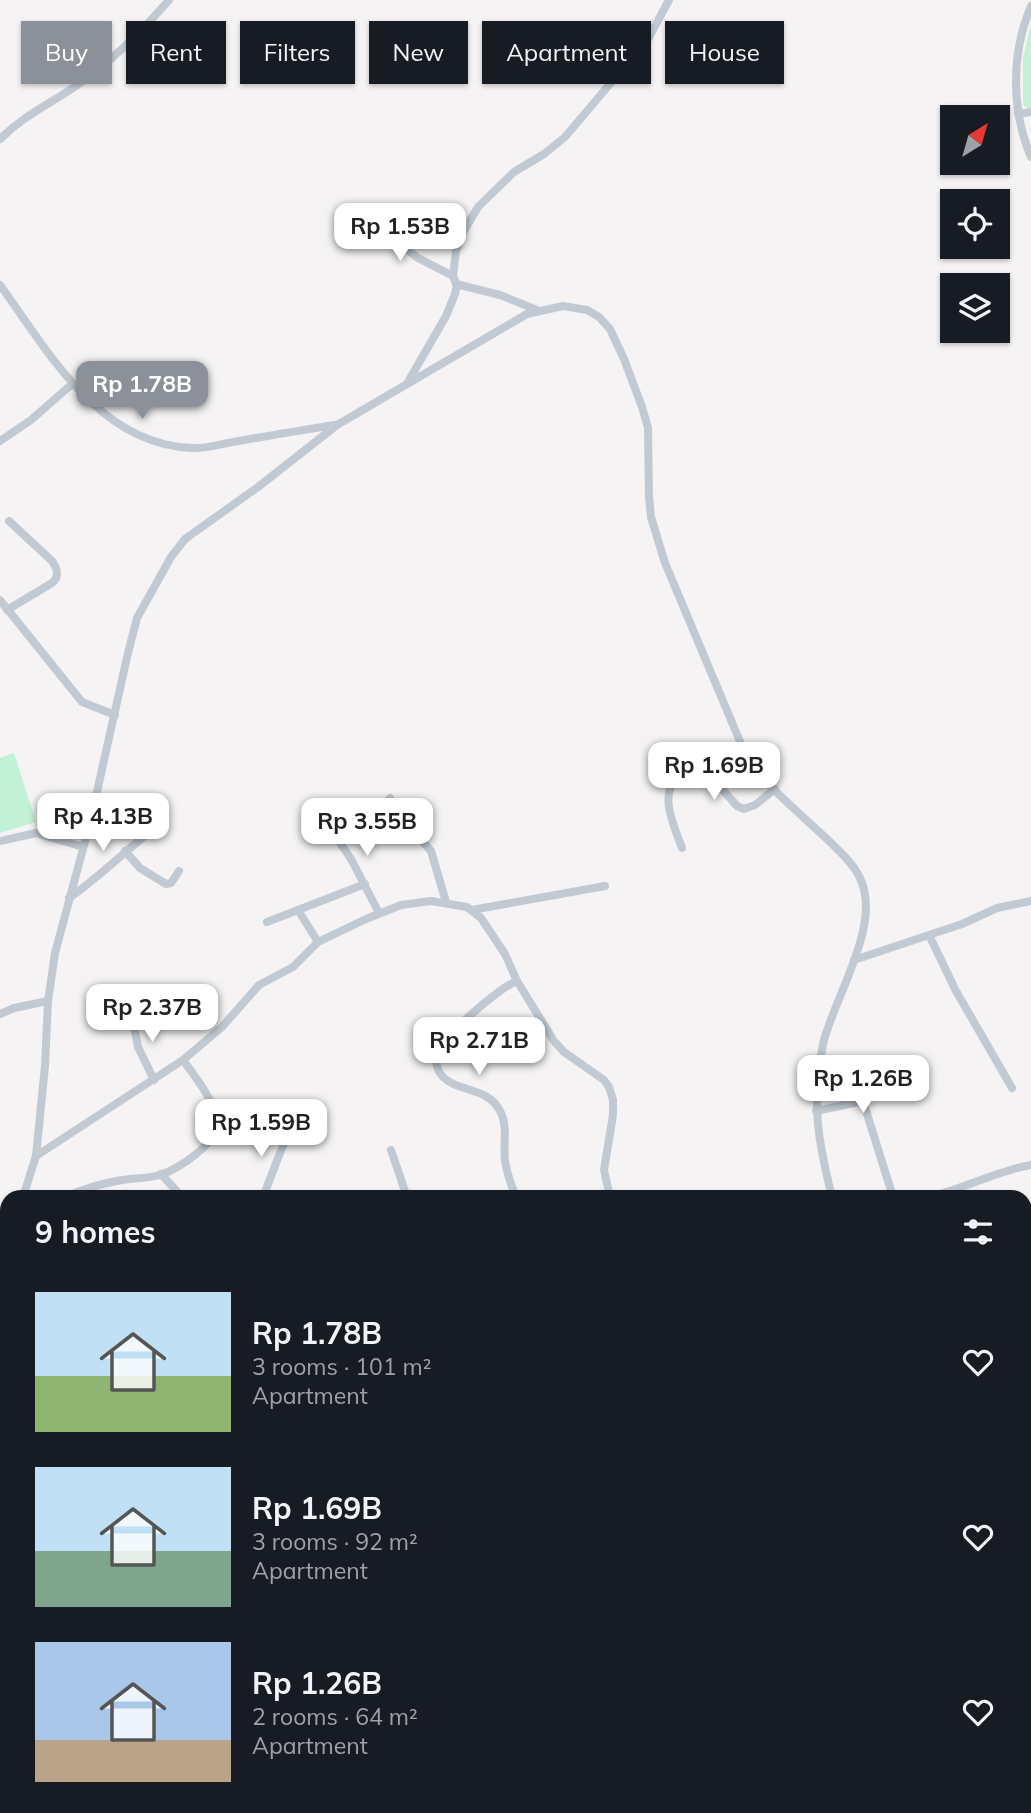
<!DOCTYPE html>
<meta charset="utf-8">
<style>
:root{--surface:#171b24;--page:#242831;--text:#f1f3f6;--muted:#9ea1a6;--accent:#8c9099}
body{margin:0;font-family:Mulish,sans-serif;background:var(--page);color:var(--text);height:100vh;display:flex;flex-direction:column;font-size:26px;white-space:nowrap}
*{box-sizing:border-box;margin:0}
p{font-size:23px;color:var(--muted)}
.icon{flex:none;width:38px;height:38px;fill:none;stroke:currentColor;stroke-width:2;stroke-linecap:round;stroke-linejoin:round}
.map{position:relative;flex:1;overflow:hidden}
.drawer{position:absolute;left:0px;top:1190px;width:1032px;height:623px;display:flex;flex-direction:column;background:var(--surface);border-radius:21px 21px 0 0;box-shadow:0 2px 5px #0004}
.drawer>*{flex:none}
.hud{position:absolute;left:21px;top:21px;width:990px;height:63px;display:flex;gap:14px}
.needle{width:46px;rotate:37deg}
.buttons{position:absolute;left:940px;top:105px;display:grid;gap:14px}
.buttons a{display:grid;place-items:center;width:70px;height:70px;border-radius:0px;background:var(--surface);box-shadow:0 2px 5px #0004;font-size:35px}
.price{position:absolute;translate:-50% -60px;padding:0 16px;border-radius:14px;background:#fff;color:#222;font-size:23px;line-height:46px;filter:drop-shadow(0 2px 4px #0008)}
.price::after{content:'';position:absolute;left:50%;top:42px;width:21px;height:16px;margin-left:-10px;background:inherit;clip-path:polygon(0 0,100% 0,50% 100%)}
.price.on{background:var(--accent);color:#fff}
ul{padding:0;list-style:none}
li{display:flex;align-items:center;gap:21px;height:175px;padding:0 35px}
li span{display:grid;place-items:center;flex:none;width:196px;height:140px;border-radius:0px;color:#555}
li>.icon{margin-inline-start:auto}
span .icon{width:84px;height:84px;fill:#fffc;stroke-width:1}
li b{font-size:30px}
h2{display:flex;justify-content:space-between;align-items:center;height:84px;padding:0 35px;font-size:30px}
.tag{padding:0 24px;border-radius:0px;background:var(--surface);box-shadow:0 2px 5px #0004;font-size:24px;line-height:63px}
.tag.on{background:var(--accent);color:#fff}
.map>svg:first-child{display:block}
</style>
<div class="map">
<svg width="1031" height="1813" viewBox="0 0 1031 1813">
<defs>
<pattern id="water-rules" width="6" height="5" patternUnits="userSpaceOnUse" patternTransform="scale(1.75)"><rect width="6" height="5" fill="#90daee"/><path d="M0 2.5h6" fill="none" stroke="#78b4c4"/></pattern>
</defs>
<rect width="100%" height="100%" fill="#f5f3f3"/>
<g fill="#c3f1d5">
<path d="M1031 24V110L1023 105V57Z"/>
<path d="M14 753 36 822 0 833V758Z"/>
</g>
<path fill="url(#water-rules)" d="M1031 1588V1813H80L96 1806H285L287 1810 321 1806H1026V1589Z"/>
<g fill="none" stroke-linecap="round" stroke-linejoin="round">
<path stroke="#90daee" stroke-width="2" d="M0 1351 7 1361"/>
<path stroke="#90daee" stroke-width="12" d="M0 1508 5 1491"/>
<g stroke="#c1cad2" stroke-width="8">
<path d="M1031 6C1011 53 1011 110 1031 157"/>
<path d="M1018 114 1031 112"/>
<path d="M0 139C26 114 48 105 76 86 111 62 142 31 169 0"/>
<path d="M366 218 418 258 453 276"/>
<path d="M456 284 500 295 537 310"/>
<path d="M0 285C49 352 98 444 192 448 207 449 224 443 239 441 271 435 303 430 334 425"/>
<path d="M408 382 446 316 455 294 457 286 453 276 456 251 464 231 478 207 514 172 544 154 565 137 648 39 669 0"/>
<path d="M0 441 31 420 72 384"/>
<path d="M0 600 82 702 115 715"/>
<path d="M7 610 52 583C60 577 57 568 52 561L9 521"/>
<path d="M390 798 403 819 431 851 446 902"/>
<path d="M325 821 351 859 379 913"/>
<path d="M0 841 36 833 83 847"/>
<path d="M682 848C676 831 660 798 674 782L703 779 715 781 737 806 744 809 755 805 775 789"/>
<path d="M125 851 140 868 166 884 171 883 179 871"/>
<path d="M69 898C99 877 124 852 153 829"/>
<path d="M298 910 318 942"/>
<path d="M472 910 605 886"/>
<path d="M267 922 365 884"/>
<path d="M929 935 956 991 1012 1088"/>
<path d="M854 960 962 924 997 908 1031 901"/>
<path d="M0 1014 14 1008 48 1001"/>
<path d="M132 1015 138 1047 154 1080"/>
<path d="M183 1060 222 1027 259 985 293 967 318 942 366 919 401 905 431 901 467 907 481 918 505 954 517 981 554 1041 564 1052 604 1080 609 1087 613 1100V1115L604 1170 610 1197"/>
<path d="M863 1101 893 1197"/>
<path d="M816 1111 863 1101 888 1080"/>
<path d="M391 1150 407 1197"/>
<path d="M36 1156 183 1060C196 1078 214 1100 217 1122 219 1143 178 1169 160 1175 146 1179 131 1178 117 1181 100 1184 81 1190 65 1197"/>
<path d="M161 1174 182 1197"/>
<path d="M23 1197 36 1156 45 1066 48 1001 55 953 90 823 128 653 137 618 171 557 185 539 258 487 337 425 527 314 563 306 587 310 599 317 610 329 624 359 642 407 648 428 649 497 651 517 665 563 744 751C764 786 799 812 828 840 839 851 852 862 859 876 884 923 834 997 823 1044 811 1102 818 1141 832 1197"/>
<path d="M263 1197 287 1135"/>
<path d="M516 1197C511 1185 507 1173 505 1161 503 1146 508 1127 501 1113 489 1086 459 1093 443 1077 438 1072 435 1064 437 1057 440 1038 498 988 517 981"/>
<path d="M929 1197C964 1189 996 1171 1031 1165"/>
<path d="M0 1230 7 1224"/>
<path d="M1026 1487 1031 1486"/>
<path d="M1026 1533 1031 1532"/>
<path d="M0 1546 7 1541"/>
<path d="M0 1669 7 1683"/>
</g>
<path stroke="#c1cbd6" stroke-width="12" d="M0 1476 7 1482"/>
<g stroke="#8ba5c1" stroke-width="14">
<path d="M1026 1467H1031"/>
<path d="M0 1668 7 1665"/>
</g>
</g>
</svg>
<div class="buttons">
<a><svg class="needle" viewBox="-14 -14 28 28"><path d="M0-13l5 13h-10z" fill="#e53935"/><path d="M0 13l5-13h-10z" fill="#9ea1a6"/></svg></a>
<a><svg class="icon" aria-label="locate" viewBox="0 0 24 24"><circle cx="12" cy="12" r="6"/><path d="M12 2v4M12 18v4M2 12h4M18 12h4"/></svg></a>
<a><svg class="icon" aria-label="layers" viewBox="0 0 24 24"><path d="M12 4l9 5-9 5-9-5zM3 14l9 5 9-5"/></svg></a>
</div>
<b class="price" style="left:400px;top:263px">Rp 1.53B</b>
<b class="price on" style="left:142px;top:421px">Rp 1.78B</b>
<b class="price" style="left:714px;top:802px">Rp 1.69B</b>
<b class="price" style="left:103px;top:853px">Rp 4.13B</b>
<b class="price" style="left:367px;top:858px">Rp 3.55B</b>
<b class="price" style="left:152px;top:1044px">Rp 2.37B</b>
<b class="price" style="left:479px;top:1077px">Rp 2.71B</b>
<b class="price" style="left:863px;top:1115px">Rp 1.26B</b>
<b class="price" style="left:261px;top:1159px">Rp 1.59B</b>
<div class="hud">
<a class="tag on">Buy</a>
<a class="tag">Rent</a>
<a class="tag">Filters</a>
<a class="tag">New</a>
<a class="tag">Apartment</a>
<a class="tag">House</a>
</div>
<section class="drawer">
<h2>9 homes<svg class="icon" aria-label="filters" viewBox="0 0 24 24"><path d="M4 7h16M4 17h16"/><circle cx="9" cy="7" r="2"/><circle cx="15" cy="17" r="2"/></svg></h2>
<ul>
<li><span style="background:linear-gradient(#bfe0f5 60%,#8fb573 0)"><svg class="icon" aria-label="home" viewBox="0 0 24 24"><path d="M3 11l9-7 9 7M6 9v11h12V9"/></svg></span><div><b>Rp 1.78B</b><p>3 rooms · 101 m²</p><p>Apartment</p></div><svg class="icon" aria-label="heart" viewBox="0 0 24 24"><path d="M12 20l-8-8c-3-5 5-10 8-4 3-6 11-1 8 4z"/></svg></li>
<li><span style="background:linear-gradient(#bfe0f5 60%,#7fa58c 0)"><svg class="icon" aria-label="home" viewBox="0 0 24 24"><path d="M3 11l9-7 9 7M6 9v11h12V9"/></svg></span><div><b>Rp 1.69B</b><p>3 rooms · 92 m²</p><p>Apartment</p></div><svg class="icon" aria-label="heart" viewBox="0 0 24 24"><path d="M12 20l-8-8c-3-5 5-10 8-4 3-6 11-1 8 4z"/></svg></li>
<li><span style="background:linear-gradient(#a9c7e8 70%,#b9a48a 0)"><svg class="icon" aria-label="home" viewBox="0 0 24 24"><path d="M3 11l9-7 9 7M6 9v11h12V9"/></svg></span><div><b>Rp 1.26B</b><p>2 rooms · 64 m²</p><p>Apartment</p></div><svg class="icon" aria-label="heart" viewBox="0 0 24 24"><path d="M12 20l-8-8c-3-5 5-10 8-4 3-6 11-1 8 4z"/></svg></li>
</ul>
</section>
</div>
